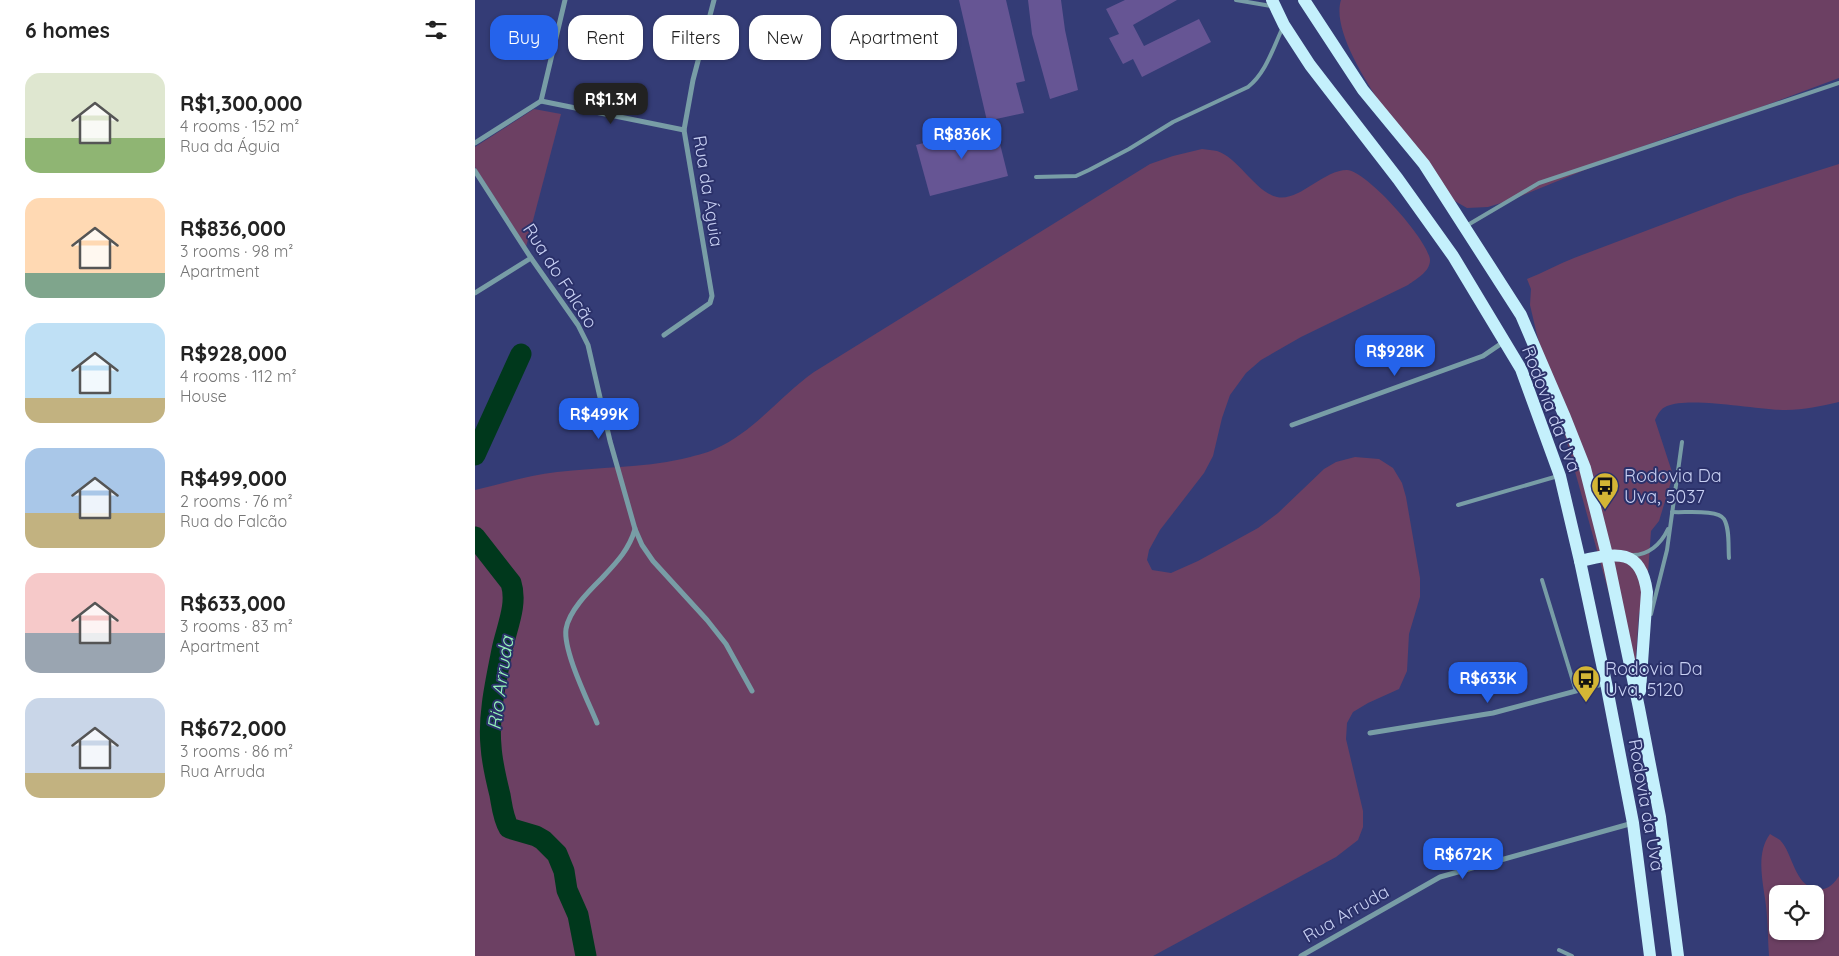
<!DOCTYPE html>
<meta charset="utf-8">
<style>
:root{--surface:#fff;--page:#f6f6f6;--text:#222;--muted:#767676;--accent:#2563eb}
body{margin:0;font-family:Quicksand,sans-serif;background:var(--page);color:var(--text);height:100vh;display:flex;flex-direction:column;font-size:19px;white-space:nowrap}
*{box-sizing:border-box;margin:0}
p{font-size:16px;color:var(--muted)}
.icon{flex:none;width:28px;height:28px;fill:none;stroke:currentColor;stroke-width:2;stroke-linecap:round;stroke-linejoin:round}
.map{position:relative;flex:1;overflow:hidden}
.side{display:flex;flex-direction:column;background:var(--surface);width:475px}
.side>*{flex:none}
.banner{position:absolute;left:15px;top:15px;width:475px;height:45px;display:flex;gap:10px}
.buttons{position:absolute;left:1294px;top:885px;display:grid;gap:10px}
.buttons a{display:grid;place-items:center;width:55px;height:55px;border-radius:10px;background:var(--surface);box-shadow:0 1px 4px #0004;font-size:25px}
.price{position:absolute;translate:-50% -42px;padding:0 11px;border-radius:10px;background:var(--accent);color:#fff;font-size:16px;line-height:32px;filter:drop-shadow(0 1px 2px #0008)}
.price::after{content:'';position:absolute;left:50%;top:30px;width:15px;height:11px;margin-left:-8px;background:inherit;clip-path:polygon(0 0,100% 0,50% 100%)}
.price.active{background:#222;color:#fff}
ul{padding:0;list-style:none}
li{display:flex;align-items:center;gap:15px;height:125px;padding:0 25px}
li span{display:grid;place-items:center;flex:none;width:140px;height:100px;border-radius:15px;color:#555}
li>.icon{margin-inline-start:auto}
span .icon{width:60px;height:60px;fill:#fffc;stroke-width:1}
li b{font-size:21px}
h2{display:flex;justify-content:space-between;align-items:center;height:60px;padding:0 25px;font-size:21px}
.chip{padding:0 18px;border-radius:15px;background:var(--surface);box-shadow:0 1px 4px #0004;font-size:18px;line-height:45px}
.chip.active{background:var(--accent);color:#fff}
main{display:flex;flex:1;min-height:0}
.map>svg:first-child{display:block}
</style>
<main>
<section class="side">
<h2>6 homes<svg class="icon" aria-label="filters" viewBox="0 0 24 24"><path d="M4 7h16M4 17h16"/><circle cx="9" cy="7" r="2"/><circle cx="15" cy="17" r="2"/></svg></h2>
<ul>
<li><span style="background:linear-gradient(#dfe7d0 65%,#8fb573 0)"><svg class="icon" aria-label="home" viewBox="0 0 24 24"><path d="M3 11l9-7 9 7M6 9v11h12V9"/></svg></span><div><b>R$1,300,000</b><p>4 rooms · 152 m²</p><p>Rua da Águia</p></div></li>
<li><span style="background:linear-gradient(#ffd9b3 75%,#7fa58c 0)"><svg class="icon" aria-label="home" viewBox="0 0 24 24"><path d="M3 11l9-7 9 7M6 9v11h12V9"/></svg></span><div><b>R$836,000</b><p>3 rooms · 98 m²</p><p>Apartment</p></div></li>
<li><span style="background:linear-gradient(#bfe0f5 75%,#c2b280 0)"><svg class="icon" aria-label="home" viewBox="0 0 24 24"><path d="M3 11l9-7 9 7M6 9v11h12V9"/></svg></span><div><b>R$928,000</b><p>4 rooms · 112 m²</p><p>House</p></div></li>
<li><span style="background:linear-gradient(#a9c7e8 65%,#c2b280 0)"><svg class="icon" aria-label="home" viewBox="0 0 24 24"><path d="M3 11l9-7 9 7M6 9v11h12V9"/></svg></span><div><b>R$499,000</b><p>2 rooms · 76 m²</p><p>Rua do Falcão</p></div></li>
<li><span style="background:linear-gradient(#f6c9c9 60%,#9aa5b1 0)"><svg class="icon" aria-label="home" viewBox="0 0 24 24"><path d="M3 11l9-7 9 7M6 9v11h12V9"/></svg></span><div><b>R$633,000</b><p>3 rooms · 83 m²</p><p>Apartment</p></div></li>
<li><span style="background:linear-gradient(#c9d6e8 75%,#c2b280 0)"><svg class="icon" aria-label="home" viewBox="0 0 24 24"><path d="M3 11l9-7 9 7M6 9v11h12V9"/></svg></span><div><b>R$672,000</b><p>3 rooms · 86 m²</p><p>Rua Arruda</p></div></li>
</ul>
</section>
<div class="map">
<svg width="1364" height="956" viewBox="0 0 1364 956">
<rect width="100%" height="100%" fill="#343c76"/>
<g fill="#6c4063" fill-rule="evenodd">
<path d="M866 0H1364V78L1267 114 1205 133 1166 147 1036 200 1013 207 992 208 978 200C949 162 851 47 866 0Z"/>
<path d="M59 109 86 114 51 247 0 167V147Z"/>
<path d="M727 149C732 150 738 150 742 151 764 158 780 192 802 197 824 202 848 170 872 170 892 171 954 241 955 260 955 272 941 279 933 285L826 337 786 360 771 373 755 395 747 418 738 456 729 473 685 530 674 550 672 560 677 570 696 573 723 561 783 528 803 513 849 469 861 462 880 457 904 459 918 468 927 483 931 497 945 578V597L934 634 932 671 924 689 893 703 878 712 872 723 871 739 888 811V827L883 840 861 857 678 956H0V490C27 484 54 475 82 472 124 467 166 468 207 459 218 456 230 454 240 449 279 432 305 396 339 372L675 164 698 156Z"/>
<path d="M1364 164V402C1346 406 1329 410 1311 410 1283 410 1215 396 1192 406 1185 409 1183 414 1180 420L1198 475 1184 521 1176 531 1173 573 1167 608 1164 613 1160 670 1133 590 1062 335 1055 305 1056 289 1052 279C1068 273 1083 264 1099 258L1263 196Z"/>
<path d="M1295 834C1298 836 1302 838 1305 840 1318 853 1319 886 1342 889 1352 891 1359 884 1364 876V956H1294C1293 943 1293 930 1292 917 1291 891 1278 857 1295 834ZM1302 894H1340V931H1302Z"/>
</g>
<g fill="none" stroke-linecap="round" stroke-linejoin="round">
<g stroke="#00381c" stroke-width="21">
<path d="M0 455 46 354"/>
<path d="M0 537 36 583C43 605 31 629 27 650 21 681 13 715 16 746 17 763 21 779 25 795 27 806 28 818 34 828L61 836 68 840 82 854 89 871 92 890 103 915 111 956"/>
</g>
</g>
<g fill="#665594">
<path d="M484 0H531L550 81 541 83 549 113 512 121Z"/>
<path d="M553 0H586L590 30 603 90 575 99 557 34Z"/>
<path d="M650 0H702L658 25 669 46 724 19 736 42 667 77 658 59 648 64 634 38 644 34 631 9Z"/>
<path d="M520 124 533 176 455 196 441 145Z"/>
</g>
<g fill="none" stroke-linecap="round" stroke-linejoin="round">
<g stroke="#789da6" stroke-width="4">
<path d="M761 0 796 6"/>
<path d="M561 177 601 176 614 170 654 149 698 122 773 87C791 73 798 48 808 27"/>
<path d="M991 226 1064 183 1364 83"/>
<path d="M983 505 1083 476"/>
<path d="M1197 512C1209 513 1243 509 1249 519 1255 529 1253 547 1254 558"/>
<path d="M1156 555C1173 556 1186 544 1193 529"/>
<path d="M1067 580 1101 691"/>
<path d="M1176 614 1192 550 1207 442"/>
<path d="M1084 950 1097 956"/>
</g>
<g stroke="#789da6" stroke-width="5">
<path d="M66 101 209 130"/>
<path d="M66 101 90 0"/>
<path d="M0 143 66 101"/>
<path d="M0 171 56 258 103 325 113 345 135 441 160 529 167 545 178 561 232 620 251 644 277 691"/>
<path d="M0 293 56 258"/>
<path d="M189 335 235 303 237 296 209 130 218 80 239 0"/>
<path d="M817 425 1008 356 1030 341"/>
<path d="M122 723C113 701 88 651 91 629 94 611 113 592 126 579 141 563 154 550 160 529"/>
<path d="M895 733 1018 713 1131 683"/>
<path d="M826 956 965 877 1158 823"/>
</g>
<g stroke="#c4f0fc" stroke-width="12">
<path d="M797 0 809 25 835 65 923 179 978 256 1046 369 1085 476 1105 561 1131 683 1158 823 1175 956"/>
<path d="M829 0 888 90 949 164 1046 315 1089 415 1110 468 1132 555 1164 708 1185 817 1203 956"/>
<path d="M1105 561C1141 553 1166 547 1172 592L1165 691"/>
</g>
</g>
<defs>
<g id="bus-pin" transform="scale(1.4375)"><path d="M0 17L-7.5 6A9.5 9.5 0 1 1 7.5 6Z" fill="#d4b635" stroke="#2b316a"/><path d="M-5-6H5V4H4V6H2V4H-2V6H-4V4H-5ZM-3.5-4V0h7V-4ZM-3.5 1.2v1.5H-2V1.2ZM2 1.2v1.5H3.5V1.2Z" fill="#111"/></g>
</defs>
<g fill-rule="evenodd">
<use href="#bus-pin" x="1130" y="486"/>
<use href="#bus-pin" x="1111" y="679"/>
</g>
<g text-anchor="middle" stroke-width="4" stroke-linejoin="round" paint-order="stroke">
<g font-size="18" fill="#c7cff2" stroke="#2b316a">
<text transform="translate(233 191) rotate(81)" y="6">Rua da Águia</text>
<text transform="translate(85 276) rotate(57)" y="6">Rua do Falcão</text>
<text transform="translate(1076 409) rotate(69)" y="6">Rodovia da Uva</text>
<text transform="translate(1171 805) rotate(80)" y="6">Rodovia da Uva</text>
<text transform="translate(871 914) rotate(-30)" y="6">Rua Arruda</text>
</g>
<g font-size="18" fill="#c7cff2" stroke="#2b316a" text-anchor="start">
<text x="1149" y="482">Rodovia Da<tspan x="1149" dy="21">Uva, 5037</tspan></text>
<text x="1130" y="675">Rodovia Da<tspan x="1130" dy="21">Uva, 5120</tspan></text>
</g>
<g font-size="19" font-style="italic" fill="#97f7ba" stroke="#2b316a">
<text transform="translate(25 683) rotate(-82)" y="7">Rio Arruda</text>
</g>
</g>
</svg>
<div class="buttons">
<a><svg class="icon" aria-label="locate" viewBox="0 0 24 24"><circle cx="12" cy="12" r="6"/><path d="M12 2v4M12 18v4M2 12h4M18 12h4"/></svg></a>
</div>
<b class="price active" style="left:136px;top:125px">R$1.3M</b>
<b class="price" style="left:487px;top:160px">R$836K</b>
<b class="price" style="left:920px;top:377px">R$928K</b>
<b class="price" style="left:124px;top:440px">R$499K</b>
<b class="price" style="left:1013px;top:704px">R$633K</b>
<b class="price" style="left:988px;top:880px">R$672K</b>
<div class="banner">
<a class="chip active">Buy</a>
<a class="chip">Rent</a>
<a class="chip">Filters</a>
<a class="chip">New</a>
<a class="chip">Apartment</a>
</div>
</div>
</main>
